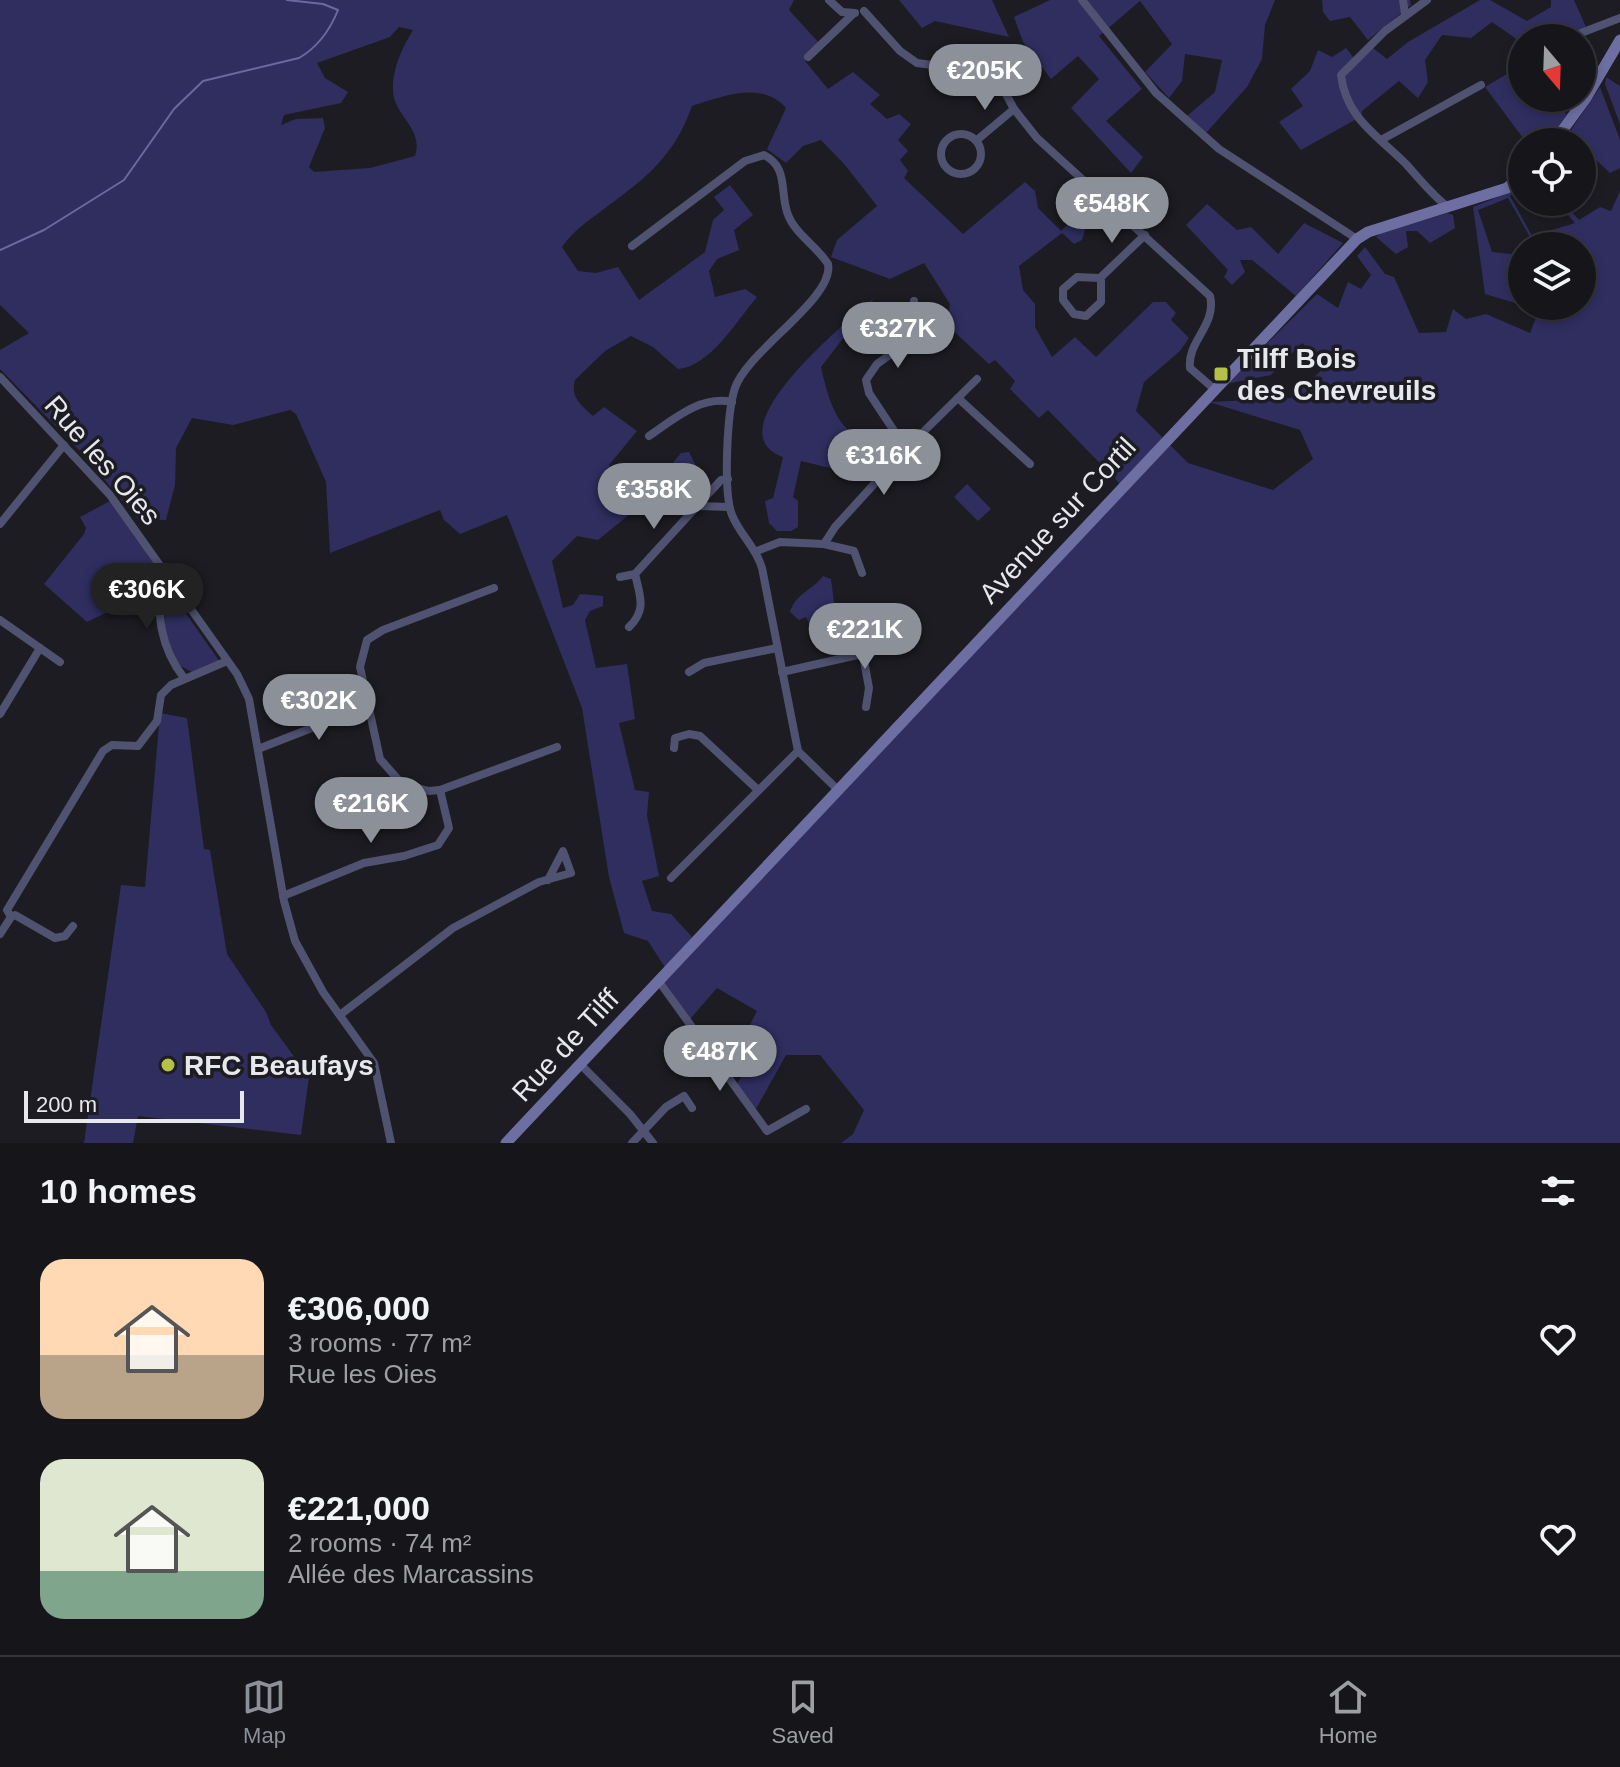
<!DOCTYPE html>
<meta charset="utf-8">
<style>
:root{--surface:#15151a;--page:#1e1e23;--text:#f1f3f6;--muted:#9d9fa2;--line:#343439;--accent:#8c9099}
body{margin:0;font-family:Helvetica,sans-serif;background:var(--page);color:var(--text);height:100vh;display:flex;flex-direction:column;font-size:30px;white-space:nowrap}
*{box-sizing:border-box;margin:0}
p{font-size:26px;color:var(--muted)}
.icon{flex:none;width:44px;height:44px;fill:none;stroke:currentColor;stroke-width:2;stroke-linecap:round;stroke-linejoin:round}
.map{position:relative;height:1143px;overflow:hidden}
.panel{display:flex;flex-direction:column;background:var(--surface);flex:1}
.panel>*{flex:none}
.needle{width:52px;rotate:161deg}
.controls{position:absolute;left:1508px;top:24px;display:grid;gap:16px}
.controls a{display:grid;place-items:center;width:88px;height:88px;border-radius:50%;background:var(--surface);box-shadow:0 4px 12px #0003,0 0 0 2px var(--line);font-size:40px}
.scale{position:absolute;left:24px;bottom:20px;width:220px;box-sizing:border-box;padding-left:8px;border:4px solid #e7e8ec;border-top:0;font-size:22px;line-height:28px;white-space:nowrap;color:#e7e8ec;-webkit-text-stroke:6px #1c1c22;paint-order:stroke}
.price{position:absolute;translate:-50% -68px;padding:0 18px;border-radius:28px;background:var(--accent);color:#fff;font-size:26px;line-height:52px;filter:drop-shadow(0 2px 4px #0008)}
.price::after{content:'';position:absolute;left:50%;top:48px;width:24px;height:18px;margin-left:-12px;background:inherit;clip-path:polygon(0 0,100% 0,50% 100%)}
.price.current{background:#222;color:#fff}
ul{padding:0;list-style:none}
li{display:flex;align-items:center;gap:24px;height:200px;padding:0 40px}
li span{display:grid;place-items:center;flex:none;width:224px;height:160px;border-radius:24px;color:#555}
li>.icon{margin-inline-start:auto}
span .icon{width:96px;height:96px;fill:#fffc;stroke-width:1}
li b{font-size:34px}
h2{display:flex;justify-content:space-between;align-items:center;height:96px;padding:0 40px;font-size:34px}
.tabs{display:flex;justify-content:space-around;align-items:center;height:112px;border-top:2px solid var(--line);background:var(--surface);font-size:22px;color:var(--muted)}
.tabs a{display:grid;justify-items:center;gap:4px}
.tabs .current{color:var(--accent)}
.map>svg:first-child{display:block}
</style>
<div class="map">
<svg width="1620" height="1143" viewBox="0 0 1620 1143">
<rect width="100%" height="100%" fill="#1c1c22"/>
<g fill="#2f2e5f" fill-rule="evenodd">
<path d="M0 0H794L789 10 819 43 805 61 828 89 853 72 880 95 870 104 887 119 899 114 911 124 898 140 908 151 900 160 908 171 904 178 963 234 1025 182 1035 191 1038 208 1061 231 1092 201 1101 202V210L1087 224 1082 240 1074 244 1062 233 1019 266 1023 290 1035 304V327L1052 357 1075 337 1096 357 1153 302H1166L1176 313 1171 320 1189 338 1180 351 1144 382 1136 411 1188 463 1273 490 1313 459 1300 430 1209 402 1291 398 1326 366 1302 343 1271 375 1226 384 1317 294 1338 308 1348 282 1361 289 1371 275 1357 256 1365 247 1385 274 1394 277 1419 333 1446 332 1453 309 1466 319 1486 314 1530 333 1539 310 1525 306H1582V246H1522V305L1485 294 1473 207 1522 187 1510 196 1532 236 1575 223 1557 202H1563L1579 220 1600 207 1611 211 1620 191V1143H841L853 1134 864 1110 820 1055H786L756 1109 736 1085 752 1061 741 1042 757 1011 717 988 690 1019 664 981 1127 491 1048 410 1039 418 1010 389 1015 381 995 360 989 364 947 325 950 304 924 263 890 279 831 257 837 240 877 206 845 165 821 140 803 146 786 163 767 149 786 108C761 80 722 97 692 106 674 157 646 178 604 209 588 221 573 231 562 247L578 271 596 273 618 267 639 300 705 252 713 220 724 210 714 197 730 185 753 215 734 230 739 250 717 259 709 271 715 297 745 289 757 297C738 319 710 367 678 369L653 347 631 336 605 351 575 380C570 397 581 405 593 416L604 407 637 431 609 465C619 478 638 488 655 484L681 453 689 452 697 468 671 495 645 509 641 505 598 540 577 536 552 561 563 608 573 605 580 594 603 596V606L590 611 585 620 596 668 627 664 635 719 619 723 635 790 649 792 647 815 659 876 642 881 652 911 671 914 692 937 666 969 648 941 624 933 609 877 582 708 507 515 460 534 444 520 440 510 330 553 326 482 296 414 290 410 233 425 192 418 176 448 175 485 166 520 138 519 80 451 0 369V350L29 333 0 305ZM399 27 413 30C402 48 389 75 394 98 400 119 423 131 415 156L370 168 314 172 309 167 325 128 323 118 296 119 281 125 284 115 341 103 348 92 325 78 317 63 390 37ZM1508 198 1530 237 1511 254 1492 252 1478 210Z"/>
<path d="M899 0H992L1009 37 935 21 922 28Z"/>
<path d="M1050 0H1275L1265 25 1262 59 1247 87 1206 133 1187 116 1215 92 1222 60 1185 54 1182 81 1169 98 1145 72 1172 44 1140 1 1099 36 1142 89 1106 121 1143 157 1131 173 1071 108 1099 79 1078 56 1051 79 1023 42 1014 17Z"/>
<path d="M1322 0H1410L1411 5 1368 40 1350 17 1330 21 1323 12Z"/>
<path d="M1480 0H1490L1527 21 1551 7V0H1574L1586 27 1559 38H1522V52L1515 38 1492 22 1471 38 1442 35 1425 60 1428 82 1418 98 1399 81 1362 111V116L1301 150 1279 122 1303 106 1291 89 1310 71 1318 50 1332 57 1346 48 1357 62 1373 48 1387 59 1408 42Z"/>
<path d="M1512 71 1522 79V98H1547L1567 114 1548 142H1526L1485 87Z"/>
<path d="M1606 77 1620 86V124L1605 84Z"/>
<path d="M1600 87 1620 140V168L1610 173 1594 158 1582 172V142H1563Z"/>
<path d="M1207 204 1237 230 1251 227 1278 254 1304 223 1343 243 1296 296 1252 260H1240L1245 272 1232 285 1224 277 1228 270 1186 225Z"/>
<path d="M1448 213 1453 215 1455 228 1430 243 1417 231H1406L1408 247 1396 254 1376 237 1381 233Z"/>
<path d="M875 297 821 367C826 389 834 424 855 434L857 443 834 469 801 461 793 497 798 501V527L791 531H777L769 523 765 501 773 498 783 457C710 431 852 318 875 297Z"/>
<path d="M967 484 991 509 978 521 954 497Z"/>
<path d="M110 501 165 579 157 588 87 622 44 584 84 534 86 528 80 517Z"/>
<path d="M823 576 831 579 837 625 813 633 806 617 799 620 790 612C796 593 813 590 823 576Z"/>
<path d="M168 588 220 662 192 672 175 663 165 638 164 590Z"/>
<path d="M160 713 187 718 204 849 210 850 227 954 266 1012 271 1025 309 1077 301 1135 138 1116 133 1143H84L121 885 145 887Z"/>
</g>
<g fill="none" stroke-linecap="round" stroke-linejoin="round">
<path stroke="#6c6a9c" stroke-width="2" d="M0 250 44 230 124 180 174 109 203 81 299 58C318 47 330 30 338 10L323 4 287 0"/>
<g stroke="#505271" stroke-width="8">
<path d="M829 0 842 12 855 13"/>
<path d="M1082 0 1156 93 1219 149 1357 239"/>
<path d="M1403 0 1405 14"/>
<path d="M1427 0 1385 31 1341 75C1346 118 1377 135 1405 163 1419 178 1432 195 1448 207"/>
<path d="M864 11 900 51 917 63 986 72 998 79 1014 109 1037 138 1210 296C1217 325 1187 341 1190 368L1213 388"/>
<path d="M1581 33 1620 18"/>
<path d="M808 57 853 14"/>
<circle cx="961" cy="154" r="20"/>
<path d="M977 140 1014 109"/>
<path d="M1381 140 1481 85"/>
<path d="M632 246 745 161 764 155C788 167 780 190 787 212 794 234 816 245 828 264 835 298 747 351 735 388 727 412 723 492 732 515 740 535 756 547 762 568L798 751 838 790"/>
<path d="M1077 277 1100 278 1101 281V302L1086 316 1074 314 1063 300V289Z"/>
<path d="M1100 278 1145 235"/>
<path d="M0 377 110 495 237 674 249 699 284 901 295 941 323 992 374 1063 391 1143"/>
<path d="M958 398 1030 464"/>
<path d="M649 436C674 419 701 395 732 402"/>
<path d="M906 449 869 393 866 380 877 364 916 336 914 301"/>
<path d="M699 506 729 507"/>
<path d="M0 524 64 445"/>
<path d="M824 544 854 551 862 573"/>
<path d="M757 551 780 542 824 544 835 527 906 449 977 379"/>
<path d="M168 576C151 609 163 651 184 678"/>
<path d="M620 577 635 574"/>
<path d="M494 588 383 630 367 640 360 667 380 759 402 784 429 791 440 790 557 747"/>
<path d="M0 620 60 662"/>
<path d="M629 627C647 610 640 596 635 574L721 480 728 479"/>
<path d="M863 655 869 688 866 707"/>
<path d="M689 672 704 663 777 648"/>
<path d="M782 672 893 647 902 641 915 620"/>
<path d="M0 714 40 648"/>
<path d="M674 748 675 738 689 734 700 736 757 789"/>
<path d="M258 749 368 706"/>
<path d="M671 878 798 751"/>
<path d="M283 896 364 863 404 856 438 845 449 828 440 790"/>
<path d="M11 917 15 915 55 938 65 936 73 926"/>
<path d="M0 934 11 917 7 910 103 751 112 745 138 746 157 721 161 695 171 685 227 661"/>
<path d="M658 980 767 1131 806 1109"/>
<path d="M340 1015 453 928 539 882 571 873 563 851 548 880"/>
<path d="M580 1064 630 1114 653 1143"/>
<path d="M632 1143 666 1107 684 1096 692 1108"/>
</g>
<g stroke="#6d6fa2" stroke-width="11">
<path d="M1554 142 1586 98 1620 40"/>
<path d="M506 1143 1357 239 1368 232 1507 188 1522 175"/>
</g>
</g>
<g fill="#b6c148" stroke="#1c1c22" stroke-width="3">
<rect x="1213" y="366" width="16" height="16" rx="4"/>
<circle cx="168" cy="1065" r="8"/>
</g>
<g text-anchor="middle" stroke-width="7" stroke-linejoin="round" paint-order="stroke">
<g font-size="28" font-weight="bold" fill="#e7e8ec" stroke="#1c1c22" text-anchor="start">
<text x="1237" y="368">Tilff Bois<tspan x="1237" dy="32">des Chevreuils</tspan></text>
<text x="184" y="1075">RFC Beaufays</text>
</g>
<g font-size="28" fill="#e7e8ec" stroke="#1c1c22">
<text transform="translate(103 460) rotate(49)" y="10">Rue les Oies</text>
<text transform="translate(1057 520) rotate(-47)" y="10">Avenue sur Cortil</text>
<text transform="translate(565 1045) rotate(-47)" y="10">Rue de Tilff</text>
</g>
</g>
</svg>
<div class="controls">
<a><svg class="needle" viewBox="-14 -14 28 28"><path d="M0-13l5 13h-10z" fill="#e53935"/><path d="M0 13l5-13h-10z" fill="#9d9fa2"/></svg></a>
<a><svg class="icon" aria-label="locate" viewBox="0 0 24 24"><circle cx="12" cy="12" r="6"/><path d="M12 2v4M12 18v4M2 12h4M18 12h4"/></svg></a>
<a><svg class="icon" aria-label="layers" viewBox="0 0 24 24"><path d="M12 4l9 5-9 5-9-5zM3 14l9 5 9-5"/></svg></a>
</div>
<div class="scale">200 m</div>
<b class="price" style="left:985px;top:112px">€205K</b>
<b class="price" style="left:1112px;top:245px">€548K</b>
<b class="price" style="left:898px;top:370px">€327K</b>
<b class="price" style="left:884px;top:497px">€316K</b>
<b class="price" style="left:654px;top:531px">€358K</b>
<b class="price current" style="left:147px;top:631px">€306K</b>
<b class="price" style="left:865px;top:671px">€221K</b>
<b class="price" style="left:319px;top:742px">€302K</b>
<b class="price" style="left:371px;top:845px">€216K</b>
<b class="price" style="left:720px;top:1093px">€487K</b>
</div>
<section class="panel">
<h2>10 homes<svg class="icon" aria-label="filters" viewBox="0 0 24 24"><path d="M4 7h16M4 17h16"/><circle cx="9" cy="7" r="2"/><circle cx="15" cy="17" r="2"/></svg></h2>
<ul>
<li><span style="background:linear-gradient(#ffd9b3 60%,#b9a48a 0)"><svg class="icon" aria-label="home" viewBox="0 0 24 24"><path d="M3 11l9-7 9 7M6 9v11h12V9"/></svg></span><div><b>€306,000</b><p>3 rooms · 77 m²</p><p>Rue les Oies</p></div><svg class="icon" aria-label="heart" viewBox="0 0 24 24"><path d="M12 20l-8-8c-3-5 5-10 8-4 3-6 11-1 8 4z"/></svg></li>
<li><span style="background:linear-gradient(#dfe7d0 70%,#7fa58c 0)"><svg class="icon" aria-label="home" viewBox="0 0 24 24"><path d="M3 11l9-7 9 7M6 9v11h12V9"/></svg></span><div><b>€221,000</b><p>2 rooms · 74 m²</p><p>Allée des Marcassins</p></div><svg class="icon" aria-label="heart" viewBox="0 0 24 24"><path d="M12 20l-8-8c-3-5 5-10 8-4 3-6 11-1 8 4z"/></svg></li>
</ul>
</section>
<nav class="tabs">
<a class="current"><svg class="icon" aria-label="map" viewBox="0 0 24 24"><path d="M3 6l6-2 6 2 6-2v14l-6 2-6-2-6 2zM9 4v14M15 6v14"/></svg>Map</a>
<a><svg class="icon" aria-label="saved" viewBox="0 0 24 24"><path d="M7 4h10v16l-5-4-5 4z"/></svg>Saved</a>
<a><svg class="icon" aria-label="home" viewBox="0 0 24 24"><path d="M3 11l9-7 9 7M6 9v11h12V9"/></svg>Home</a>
</nav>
